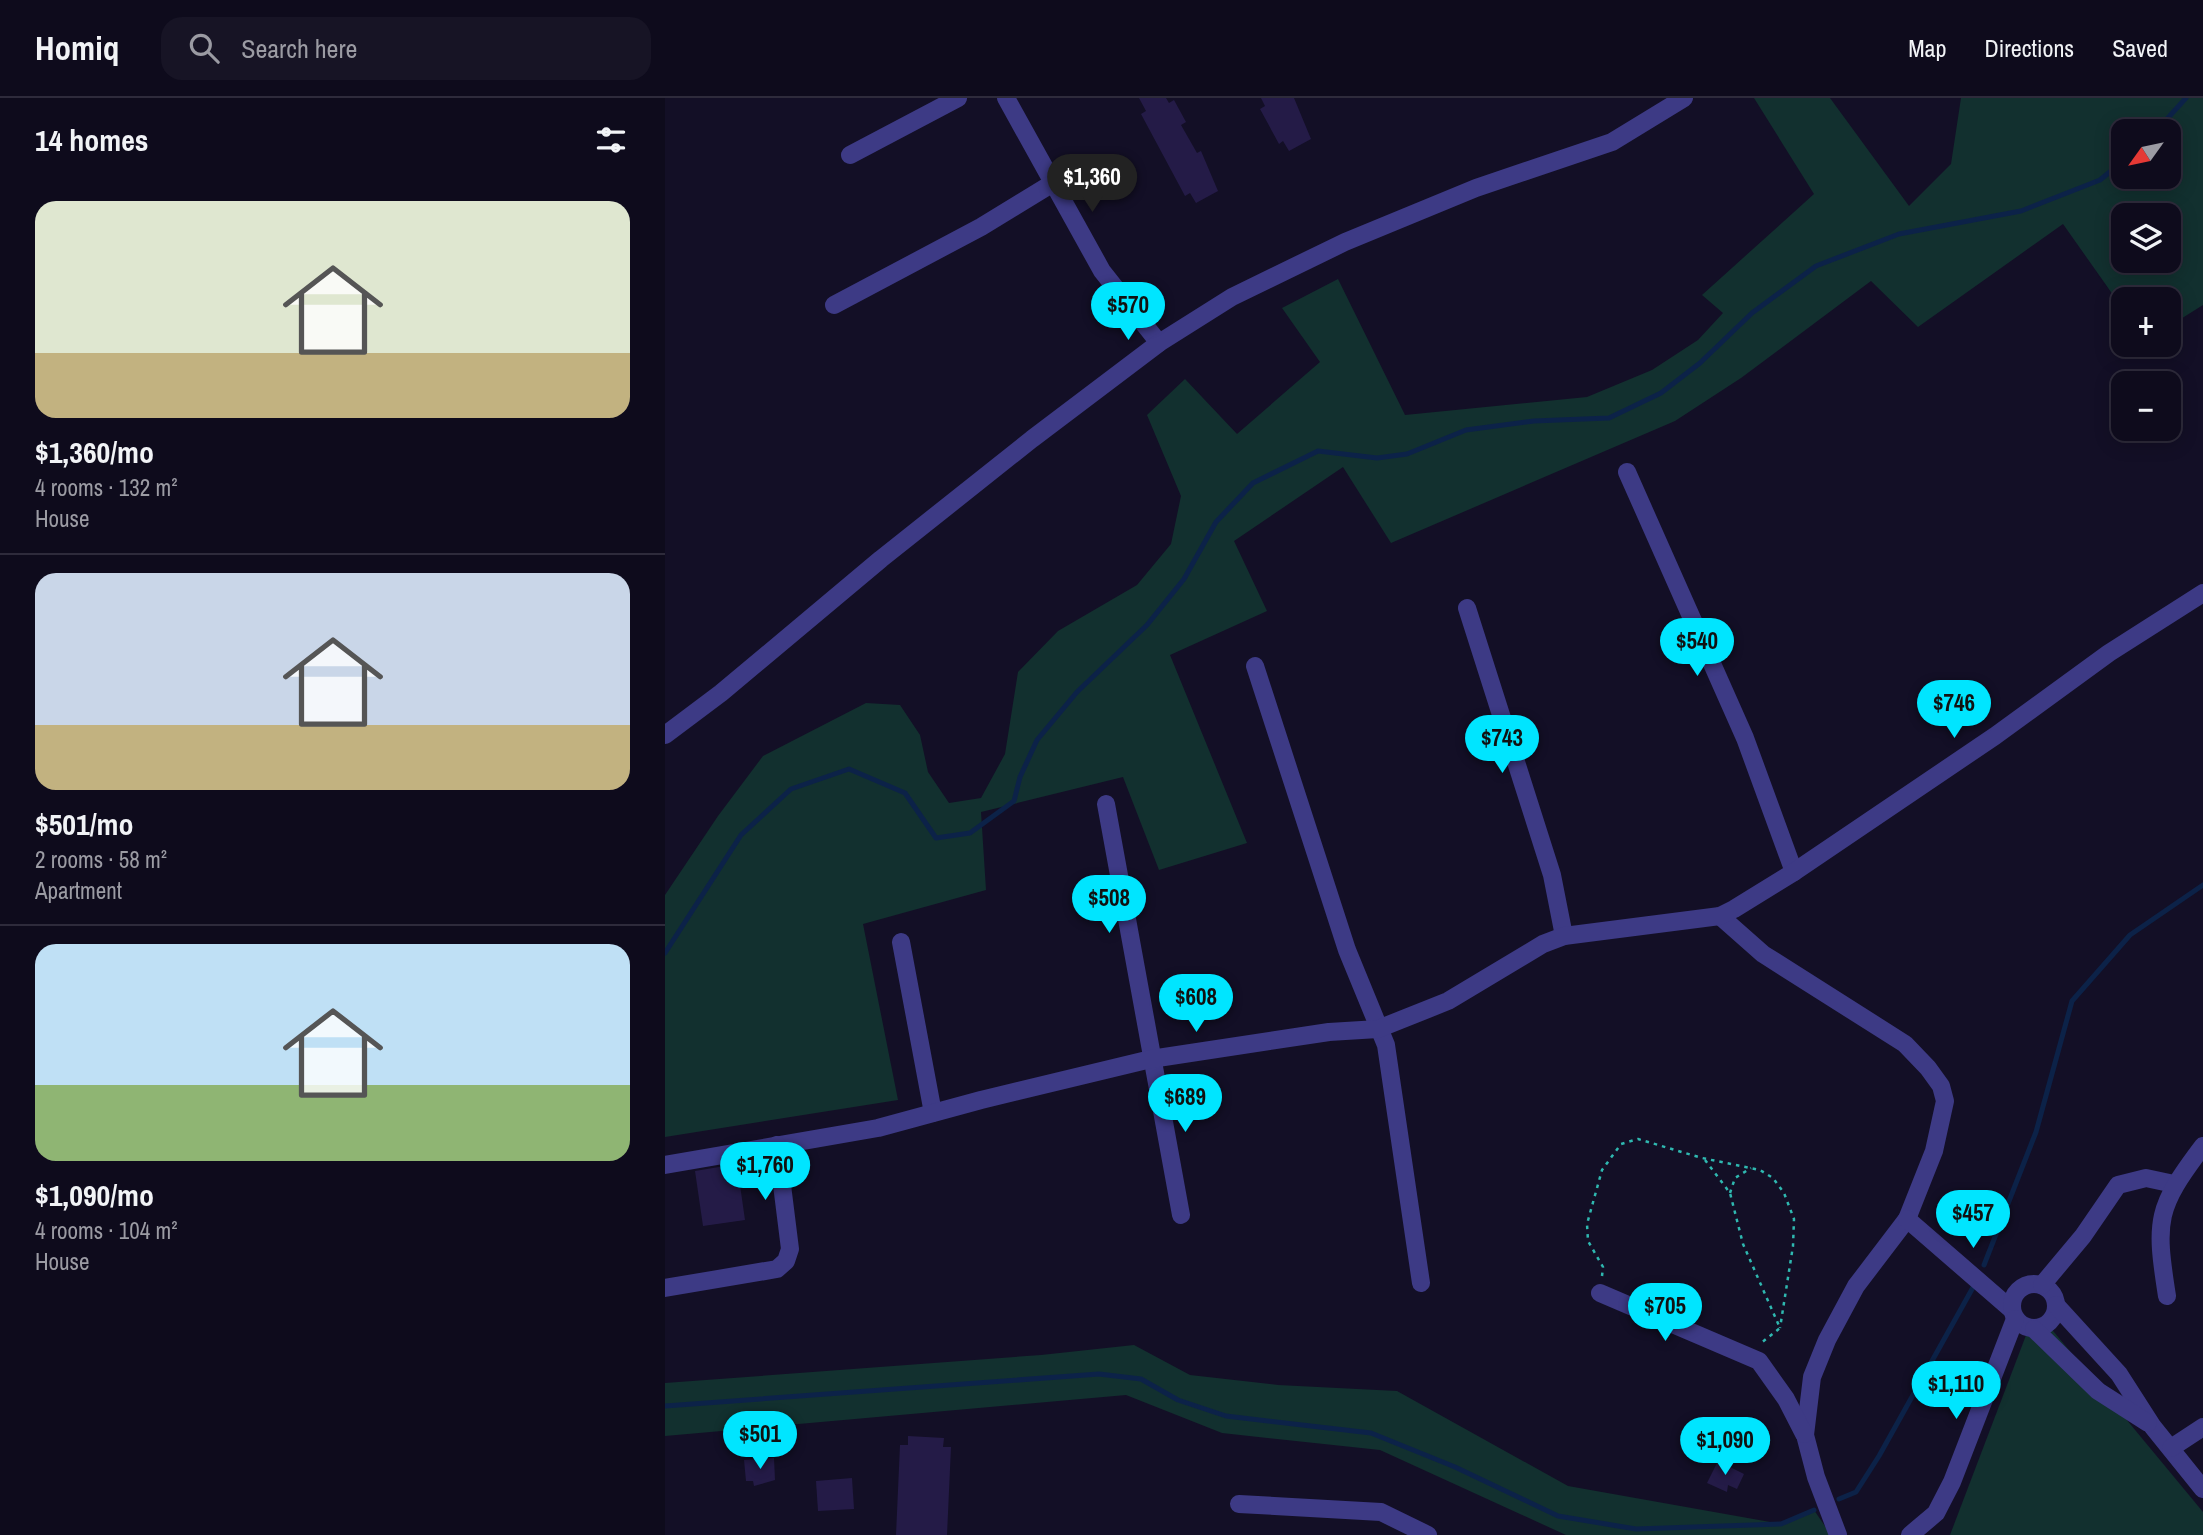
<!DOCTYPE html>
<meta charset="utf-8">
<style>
:root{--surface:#0e0b1c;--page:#171425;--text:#f1f3f6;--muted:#9b9ba3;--line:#2e2b3b;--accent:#00e5ff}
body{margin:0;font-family:"Archivo Narrow",sans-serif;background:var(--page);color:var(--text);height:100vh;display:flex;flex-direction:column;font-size:26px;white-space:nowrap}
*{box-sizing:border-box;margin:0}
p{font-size:23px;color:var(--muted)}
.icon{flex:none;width:38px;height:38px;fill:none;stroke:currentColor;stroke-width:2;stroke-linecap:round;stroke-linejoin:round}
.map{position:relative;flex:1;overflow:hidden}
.sheet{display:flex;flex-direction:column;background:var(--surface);width:665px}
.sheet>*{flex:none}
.needle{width:46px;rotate:237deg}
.fabs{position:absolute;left:1446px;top:21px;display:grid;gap:14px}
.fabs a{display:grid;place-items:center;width:70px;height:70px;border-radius:14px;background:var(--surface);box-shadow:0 4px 18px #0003,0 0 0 2px var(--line);font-size:35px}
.price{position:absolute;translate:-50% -60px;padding:0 16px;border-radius:24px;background:var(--accent);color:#111;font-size:23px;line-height:46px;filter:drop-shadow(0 2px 4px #0008)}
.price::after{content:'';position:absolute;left:50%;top:42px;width:21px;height:16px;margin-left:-10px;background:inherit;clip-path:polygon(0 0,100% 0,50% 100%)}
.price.active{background:#222;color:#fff}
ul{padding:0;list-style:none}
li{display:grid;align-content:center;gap:14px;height:371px;padding:0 35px}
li+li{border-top:2px solid var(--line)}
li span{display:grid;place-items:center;height:217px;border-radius:21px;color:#555}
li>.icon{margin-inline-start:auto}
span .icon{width:126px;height:126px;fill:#fffc;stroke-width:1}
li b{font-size:30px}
h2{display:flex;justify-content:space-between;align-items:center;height:84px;padding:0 35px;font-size:30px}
header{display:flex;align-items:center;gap:42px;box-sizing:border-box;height:98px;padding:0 35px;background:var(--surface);border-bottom:2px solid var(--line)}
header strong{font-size:33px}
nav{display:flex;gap:38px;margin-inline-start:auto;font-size:24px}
.search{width:490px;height:63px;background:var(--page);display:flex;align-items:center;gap:18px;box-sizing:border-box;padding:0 24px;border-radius:21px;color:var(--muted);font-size:26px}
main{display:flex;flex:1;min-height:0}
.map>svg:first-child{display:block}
</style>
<header>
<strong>Homiq</strong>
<div class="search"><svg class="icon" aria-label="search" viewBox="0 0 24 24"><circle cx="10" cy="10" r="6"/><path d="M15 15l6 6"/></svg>Search here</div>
<nav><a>Map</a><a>Directions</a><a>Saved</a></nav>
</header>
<main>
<section class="sheet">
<h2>14 homes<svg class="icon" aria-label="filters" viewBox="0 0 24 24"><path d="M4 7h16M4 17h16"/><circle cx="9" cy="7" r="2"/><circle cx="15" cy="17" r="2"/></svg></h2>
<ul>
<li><span style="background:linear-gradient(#dfe7d0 70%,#c2b280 0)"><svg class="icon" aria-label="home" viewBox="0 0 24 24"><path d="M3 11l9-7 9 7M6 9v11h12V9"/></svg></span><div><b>$1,360/mo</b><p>4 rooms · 132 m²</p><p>House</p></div></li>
<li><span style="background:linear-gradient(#c9d6e8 70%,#c2b280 0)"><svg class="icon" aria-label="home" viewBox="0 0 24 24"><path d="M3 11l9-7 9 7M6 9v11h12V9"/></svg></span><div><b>$501/mo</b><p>2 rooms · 58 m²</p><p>Apartment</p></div></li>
<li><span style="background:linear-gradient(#bfe0f5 65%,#8fb573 0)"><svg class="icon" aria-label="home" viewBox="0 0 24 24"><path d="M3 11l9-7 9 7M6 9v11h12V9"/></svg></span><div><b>$1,090/mo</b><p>4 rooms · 104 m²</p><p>House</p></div></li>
</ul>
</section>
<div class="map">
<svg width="1538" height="1437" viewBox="0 0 1538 1437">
<rect width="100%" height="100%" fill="#130f26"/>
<g fill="#12302f" fill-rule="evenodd">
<path d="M1089 0H1165L1244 108 1286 66 1296 0H1538V207L1503 229V201H1458V211L1398 126 1253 229 1206 183 1076 280 1010 323 726 445 678 369 569 443 602 513 505 557 582 745 494 772 458 679 316 714 321 792 198 826 233 1002 0 1039V797L53 718 98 658 201 605 235 607 255 637 263 674 284 705 316 700 340 656 353 574 393 533 472 487 506 446 516 398 482 317 520 281 572 336 655 264 617 210 673 181 740 317 922 299 987 272 1033 242 1058 215 1037 197 1149 96ZM1458 33H1503V79H1458ZM1458 117H1503V163H1458Z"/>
<path d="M1379 1222 1538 1414V1437H1285L1363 1232Z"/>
<path d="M469 1247 525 1277 613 1287 732 1293 903 1388 1116 1426 1149 1412 1166 1437H901L715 1352 557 1335 461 1297 0 1338V1285L376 1257Z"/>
</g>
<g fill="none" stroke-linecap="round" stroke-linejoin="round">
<g stroke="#0c2248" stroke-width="5">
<path d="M1491 33 1521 0"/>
<path d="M0 855 76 737 126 691 184 671 240 695 271 740 305 735 349 703 355 679 372 642 412 594 482 527 519 481 551 424 588 385 653 353 712 360 742 356 801 332 869 323 944 320 996 295 1035 265 1087 215 1151 168 1234 136 1356 113 1435 82 1458 63"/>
<path d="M1319 1167 1371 1034 1407 903 1465 837 1538 787"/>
<path d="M0 1308 434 1276 476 1281 513 1302 561 1318 706 1335 790 1369 893 1418 971 1431 1116 1426 1149 1412"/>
<path d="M1174 1401 1191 1394 1214 1358 1311 1184"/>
</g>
</g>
<g fill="#241b47">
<path d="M474 0H501L504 5 509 2 521 24 516 27 532 55 536 53 553 93 531 105 525 95 520 98 476 16 481 13Z"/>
<path d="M596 0H629L646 41 624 53 618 43 614 46 595 11 600 8Z"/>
<path d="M72 1066 80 1122 38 1128 30 1073Z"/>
<path d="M243 1338 279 1340 278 1349H286L282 1437H231L235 1347H243Z"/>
<path d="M109 1360 110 1382 89 1388 88 1383H81L79 1362Z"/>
<path d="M1053 1363 1079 1376 1072 1391 1063 1387 1062 1394 1042 1385Z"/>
<path d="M187 1380 189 1411 153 1413 151 1383Z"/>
</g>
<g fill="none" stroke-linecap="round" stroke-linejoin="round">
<g stroke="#2fb8b0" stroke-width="2.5" stroke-dasharray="3.5 5" stroke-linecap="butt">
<path d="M1040 1062 1065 1095 1078 1146 1115 1230 1096 1245"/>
<path d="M1065 1095 1070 1080 1086 1070"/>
<path d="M937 1178 938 1169 923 1143 922 1126 937 1072 956 1046 973 1041 1037 1060 1095 1072 1108 1080 1119 1095 1129 1121 1128 1148 1115 1230"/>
</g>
<g stroke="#3d3a85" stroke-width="18">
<path d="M341 0 437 173 494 245"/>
<path d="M185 57 293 0"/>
<path d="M169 207 316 129 388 85"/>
<path d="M962 374 1080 640 1129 774"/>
<path d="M802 510 887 777 899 838"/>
<path d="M590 568 682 852 721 947 756 1185"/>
<path d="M0 637 56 595 216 461 367 341 494 245 567 199 680 144 811 90 947 44 1019 0"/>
<path d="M441 706 516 1117"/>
<path d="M1055 818 1098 856 1240 946 1263 970 1276 988 1280 1003 1269 1053 1242 1121 1191 1188 1162 1242 1147 1279 1140 1337 1151 1379 1173 1437"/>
<path d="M236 844 268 1015"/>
<path d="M0 1067 213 1030 316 1002 486 961 664 934 713 931 783 903 878 846 899 838 1055 818 1069 811 1129 774 1330 638 1444 555 1538 495"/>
<path d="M1242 1121 1347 1212"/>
<circle cx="1369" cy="1208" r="22"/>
<path d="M1377 1187 1418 1138 1453 1087 1481 1080 1509 1086"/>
<path d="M0 1190 112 1171 121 1163 125 1151 112 1047"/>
<path d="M935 1195 1094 1263 1121 1301 1139 1336"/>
<path d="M1502 1198C1490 1122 1491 1110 1538 1048"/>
<path d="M1391 1207 1454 1276 1488 1329 1538 1391"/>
<path d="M1369 1231 1433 1293 1483 1325"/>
<path d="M1506 1350 1538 1329"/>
<path d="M574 1406 716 1414 763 1437"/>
<path d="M1245 1437 1271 1415 1287 1384 1350 1221"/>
</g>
</g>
</svg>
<div class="fabs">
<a><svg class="needle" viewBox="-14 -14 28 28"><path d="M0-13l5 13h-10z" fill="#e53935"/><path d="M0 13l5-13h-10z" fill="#9b9ba3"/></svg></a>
<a><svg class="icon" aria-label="layers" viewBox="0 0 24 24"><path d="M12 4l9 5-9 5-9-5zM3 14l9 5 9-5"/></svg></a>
<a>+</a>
<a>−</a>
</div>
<b class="price active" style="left:427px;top:116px">$1,360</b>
<b class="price" style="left:463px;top:244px">$570</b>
<b class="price" style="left:1032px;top:580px">$540</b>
<b class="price" style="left:1289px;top:642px">$746</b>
<b class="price" style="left:837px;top:677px">$743</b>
<b class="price" style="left:444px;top:837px">$508</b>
<b class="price" style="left:531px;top:936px">$608</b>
<b class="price" style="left:520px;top:1036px">$689</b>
<b class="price" style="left:100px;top:1104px">$1,760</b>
<b class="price" style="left:1308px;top:1152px">$457</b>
<b class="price" style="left:1000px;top:1245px">$705</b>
<b class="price" style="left:1291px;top:1323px">$1,110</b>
<b class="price" style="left:95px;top:1373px">$501</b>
<b class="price" style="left:1060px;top:1379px">$1,090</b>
</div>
</main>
